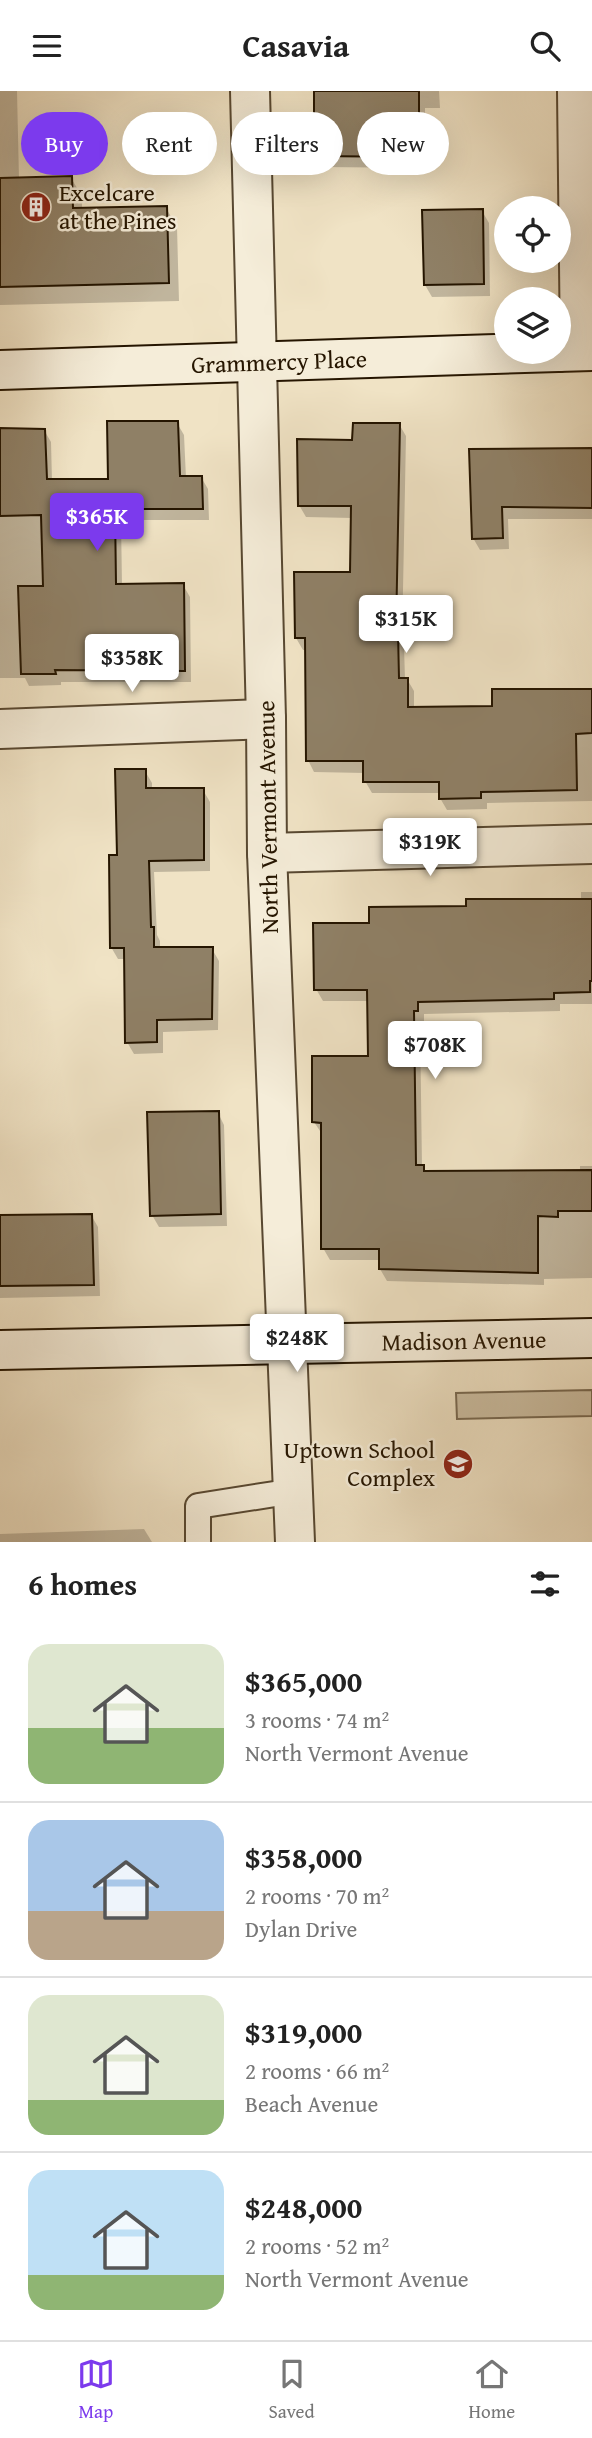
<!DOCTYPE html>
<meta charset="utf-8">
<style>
:root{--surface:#fff;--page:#f2f2f2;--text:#222;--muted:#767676;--line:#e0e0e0;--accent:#7c3aed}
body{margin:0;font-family:"Gentium Book Plus",serif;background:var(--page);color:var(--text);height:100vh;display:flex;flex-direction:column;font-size:26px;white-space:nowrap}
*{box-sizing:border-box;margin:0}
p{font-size:23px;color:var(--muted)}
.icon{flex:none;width:38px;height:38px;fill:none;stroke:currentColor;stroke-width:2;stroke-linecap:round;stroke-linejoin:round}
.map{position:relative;height:1451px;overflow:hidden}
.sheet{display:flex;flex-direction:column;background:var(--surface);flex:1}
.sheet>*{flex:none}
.guide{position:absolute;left:21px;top:21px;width:551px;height:63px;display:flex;gap:14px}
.fabs{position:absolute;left:494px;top:105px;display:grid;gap:14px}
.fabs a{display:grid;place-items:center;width:77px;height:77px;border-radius:50%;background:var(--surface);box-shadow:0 7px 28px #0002;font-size:35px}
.price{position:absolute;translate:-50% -60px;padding:0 16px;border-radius:7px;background:#fff;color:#222;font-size:23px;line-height:46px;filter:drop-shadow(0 2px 4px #0008)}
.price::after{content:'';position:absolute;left:50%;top:42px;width:21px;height:16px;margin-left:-10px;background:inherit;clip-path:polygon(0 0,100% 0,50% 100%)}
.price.selected{background:var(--accent);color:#fff}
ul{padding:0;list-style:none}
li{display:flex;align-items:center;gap:21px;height:175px;padding:0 28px}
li+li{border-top:2px solid var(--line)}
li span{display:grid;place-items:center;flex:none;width:196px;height:140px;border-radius:21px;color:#555}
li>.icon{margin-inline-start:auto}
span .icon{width:84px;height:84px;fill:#fffc;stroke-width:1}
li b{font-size:30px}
h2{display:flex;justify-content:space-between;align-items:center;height:84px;padding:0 28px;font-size:30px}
.chip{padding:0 24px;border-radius:32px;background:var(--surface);box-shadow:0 7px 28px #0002;font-size:24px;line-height:63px}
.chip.selected{background:var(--accent);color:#fff}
header{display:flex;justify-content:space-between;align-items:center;height:91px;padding:0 28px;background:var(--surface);font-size:32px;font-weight:600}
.tab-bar{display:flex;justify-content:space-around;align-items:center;height:98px;border-top:2px solid var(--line);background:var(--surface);font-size:19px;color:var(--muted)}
.tab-bar a{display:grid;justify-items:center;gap:4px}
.tab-bar .selected{color:var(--accent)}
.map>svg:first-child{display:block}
</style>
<header><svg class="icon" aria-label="menu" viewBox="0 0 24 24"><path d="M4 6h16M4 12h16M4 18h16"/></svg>Casavia<svg class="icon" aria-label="search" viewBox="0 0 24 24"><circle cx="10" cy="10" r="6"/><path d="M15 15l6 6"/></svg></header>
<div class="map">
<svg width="592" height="1451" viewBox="0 0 592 1451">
<rect width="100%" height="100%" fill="#f0e3c5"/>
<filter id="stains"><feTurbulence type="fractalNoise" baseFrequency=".00286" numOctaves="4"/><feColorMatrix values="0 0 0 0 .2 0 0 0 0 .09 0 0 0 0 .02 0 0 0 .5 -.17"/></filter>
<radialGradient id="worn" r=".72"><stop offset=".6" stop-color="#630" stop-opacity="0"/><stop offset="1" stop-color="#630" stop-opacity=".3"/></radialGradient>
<path fill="#cdc0a4" stroke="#796a52" stroke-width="2" d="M592 1299V1325L457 1328 456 1302Z"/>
<g fill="#0003">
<path d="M0 0H17L19 88 71 87 82 105V119L166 117 177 136 179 210 0 214Z"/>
<path d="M316 0H439L440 17H425V77L323 76 316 64Z"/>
<path d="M482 120 489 132 490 205 432 206 425 194Z"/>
<path d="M177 332 184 344 186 387 201 386 208 398 209 429H121L122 495 183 494 190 506 191 591H61V594L29 595 25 587H0V339H44L51 351 52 390H109Z"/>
<path d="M399 333 406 345 402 551 404 555 405 588H407L414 600V618L494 617 570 600V598L592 597V710L487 712V718L447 719 440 707V702H372L365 690V682L314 681 308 669 307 559H303L296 547 352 483V427L306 426 299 414 354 350Z"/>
<path d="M592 358V428H508L509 458 480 459 473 447 471 360Z"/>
<path d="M145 680 152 692V699H203L210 711V780L154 781 157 844 160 850V858H212L219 870 218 939 163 941V962L134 963 127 951 126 868H118L111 856 119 766Z"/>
<path d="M581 801H592V913H560V920L424 923V931H420L422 1076 426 1081H580V1075H592V1187L544 1188V1194L387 1190 380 1178 381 1169H330L323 1157 322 1043 314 1031 369 967V910H323L316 898 371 834 467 817 581 809Z"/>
<path d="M218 1022 224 1034 227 1135 159 1136 152 1124Z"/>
<path d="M91 1124 98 1136 100 1205 0 1207V1126Z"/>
<path d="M144 1438 152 1451H0V1443Z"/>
</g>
<g fill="#8f8066" stroke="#251500" stroke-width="2">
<path d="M314 0H419V66L314 65Z"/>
<path d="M72 85 73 117 167 115 169 192 0 196V87Z"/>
<path d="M483 118 484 193 424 194 422 119Z"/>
<path d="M107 330H178L180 385H202L203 418H115L116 493 184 492 185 580 55 579 56 583H21L18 495H43L41 424 0 425V337L45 338 47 388H108Z"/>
<path d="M353 332H400L396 541H398L399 587H408V616L492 615V598H592V642L576 643 577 699 481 701V707L439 708V691H363V670H306L305 547H295L294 481H350L351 415H298L297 348 352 349Z"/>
<path d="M592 357V417L502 416 503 447 472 448 469 358Z"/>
<path d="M115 678H146V697H204V769L149 770 151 836H154V856H213L212 928 157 929V951L125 952 124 857H110L109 764H117Z"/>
<path d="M466 808H592V890H590V901L554 902V908L418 911V920H414L416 1074H424V1080L592 1079V1120H558V1126L538 1125V1182L379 1178V1158H321V1032L312 1031V965H368L367 899H314L313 832H369V816L466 815Z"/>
<path d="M219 1020 221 1123 150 1125 147 1021Z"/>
<path d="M92 1123 94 1194 0 1195V1124Z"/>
</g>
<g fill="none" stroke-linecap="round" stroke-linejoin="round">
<g stroke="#584831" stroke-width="28">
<path id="lane" d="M198 1451V1415L294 1400"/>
</g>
<g stroke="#584831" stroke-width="42">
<g id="street">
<path d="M250 0 266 628 267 762 295 1451"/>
<path d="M577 0 580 260"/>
<path d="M0 638 266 628"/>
<path d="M267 762 592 753"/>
</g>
</g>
<g stroke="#251500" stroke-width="42">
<g id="secondary">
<path d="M558 261 592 260"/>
<path d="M0 279 558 261"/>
<path d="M0 1259 592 1247"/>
</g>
</g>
<use href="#lane" stroke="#f5edd9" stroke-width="24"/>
<use href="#street" stroke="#f5edd9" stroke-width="38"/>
<use href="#secondary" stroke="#f5edd9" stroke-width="38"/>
</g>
<defs>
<g id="building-disc" transform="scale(1.575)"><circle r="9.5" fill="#8f2418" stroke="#f5edd9"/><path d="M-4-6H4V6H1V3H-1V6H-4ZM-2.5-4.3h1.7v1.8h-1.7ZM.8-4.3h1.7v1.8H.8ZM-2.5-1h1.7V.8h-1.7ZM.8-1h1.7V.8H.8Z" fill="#fff"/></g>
<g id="school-disc" transform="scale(1.575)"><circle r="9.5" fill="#8f2418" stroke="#f5edd9"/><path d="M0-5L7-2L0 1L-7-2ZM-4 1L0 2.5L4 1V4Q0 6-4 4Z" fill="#fff"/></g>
</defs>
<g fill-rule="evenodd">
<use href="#building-disc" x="36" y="116"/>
<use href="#school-disc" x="458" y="1373"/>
</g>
<g text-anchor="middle" stroke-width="5" stroke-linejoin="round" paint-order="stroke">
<g font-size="24" fill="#251500" stroke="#f5edd9" text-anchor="start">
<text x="59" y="110">Excelcare<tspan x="59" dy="28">at the Pines</tspan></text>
<text x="435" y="1367" text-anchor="end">Uptown School<tspan x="435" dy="28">Complex</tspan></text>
</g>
<g font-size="24" fill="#251500" stroke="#f5edd9">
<text transform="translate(279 271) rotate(-2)" y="8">Grammercy Place</text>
<text transform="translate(268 726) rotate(-91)" y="8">North Vermont Avenue</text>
<text transform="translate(464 1250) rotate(-1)" y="8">Madison Avenue</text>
</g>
</g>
<rect width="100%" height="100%" filter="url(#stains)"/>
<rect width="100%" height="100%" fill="url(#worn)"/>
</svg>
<div class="fabs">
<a><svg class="icon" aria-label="locate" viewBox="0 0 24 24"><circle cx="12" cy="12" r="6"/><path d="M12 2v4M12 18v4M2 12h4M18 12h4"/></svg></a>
<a><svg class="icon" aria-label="layers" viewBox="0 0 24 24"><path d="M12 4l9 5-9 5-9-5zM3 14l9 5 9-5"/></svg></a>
</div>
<b class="price selected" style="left:97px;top:462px">$365K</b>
<b class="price" style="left:406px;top:564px">$315K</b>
<b class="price" style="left:132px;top:603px">$358K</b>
<b class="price" style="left:430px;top:787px">$319K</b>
<b class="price" style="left:435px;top:990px">$708K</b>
<b class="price" style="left:297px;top:1283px">$248K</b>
<div class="guide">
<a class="chip selected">Buy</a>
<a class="chip">Rent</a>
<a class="chip">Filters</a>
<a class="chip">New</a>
</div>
</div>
<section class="sheet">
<h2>6 homes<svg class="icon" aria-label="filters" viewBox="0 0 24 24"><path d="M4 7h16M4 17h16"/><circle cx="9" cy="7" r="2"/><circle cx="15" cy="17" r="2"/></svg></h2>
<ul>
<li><span style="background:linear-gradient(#dfe7d0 60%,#8fb573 0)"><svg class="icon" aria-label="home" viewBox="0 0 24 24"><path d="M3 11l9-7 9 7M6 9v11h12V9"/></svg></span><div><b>$365,000</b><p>3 rooms · 74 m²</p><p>North Vermont Avenue</p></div></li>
<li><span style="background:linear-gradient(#a9c7e8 65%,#b9a48a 0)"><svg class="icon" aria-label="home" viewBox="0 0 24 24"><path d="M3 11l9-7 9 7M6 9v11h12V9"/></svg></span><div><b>$358,000</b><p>2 rooms · 70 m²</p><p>Dylan Drive</p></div></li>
<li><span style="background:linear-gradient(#dfe7d0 75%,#8fb573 0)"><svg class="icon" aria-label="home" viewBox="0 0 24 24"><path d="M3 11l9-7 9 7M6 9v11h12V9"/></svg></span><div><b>$319,000</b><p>2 rooms · 66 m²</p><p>Beach Avenue</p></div></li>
<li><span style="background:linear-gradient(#bfe0f5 75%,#8fb573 0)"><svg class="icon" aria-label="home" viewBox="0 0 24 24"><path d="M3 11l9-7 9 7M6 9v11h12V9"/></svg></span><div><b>$248,000</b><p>2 rooms · 52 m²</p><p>North Vermont Avenue</p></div></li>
</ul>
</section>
<nav class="tab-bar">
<a class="selected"><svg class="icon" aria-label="map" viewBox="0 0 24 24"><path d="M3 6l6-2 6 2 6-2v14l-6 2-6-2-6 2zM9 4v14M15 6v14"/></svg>Map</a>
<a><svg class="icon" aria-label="saved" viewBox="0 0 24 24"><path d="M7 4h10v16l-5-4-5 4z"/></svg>Saved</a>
<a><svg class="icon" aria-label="home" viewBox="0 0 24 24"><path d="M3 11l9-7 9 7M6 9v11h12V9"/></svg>Home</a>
</nav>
